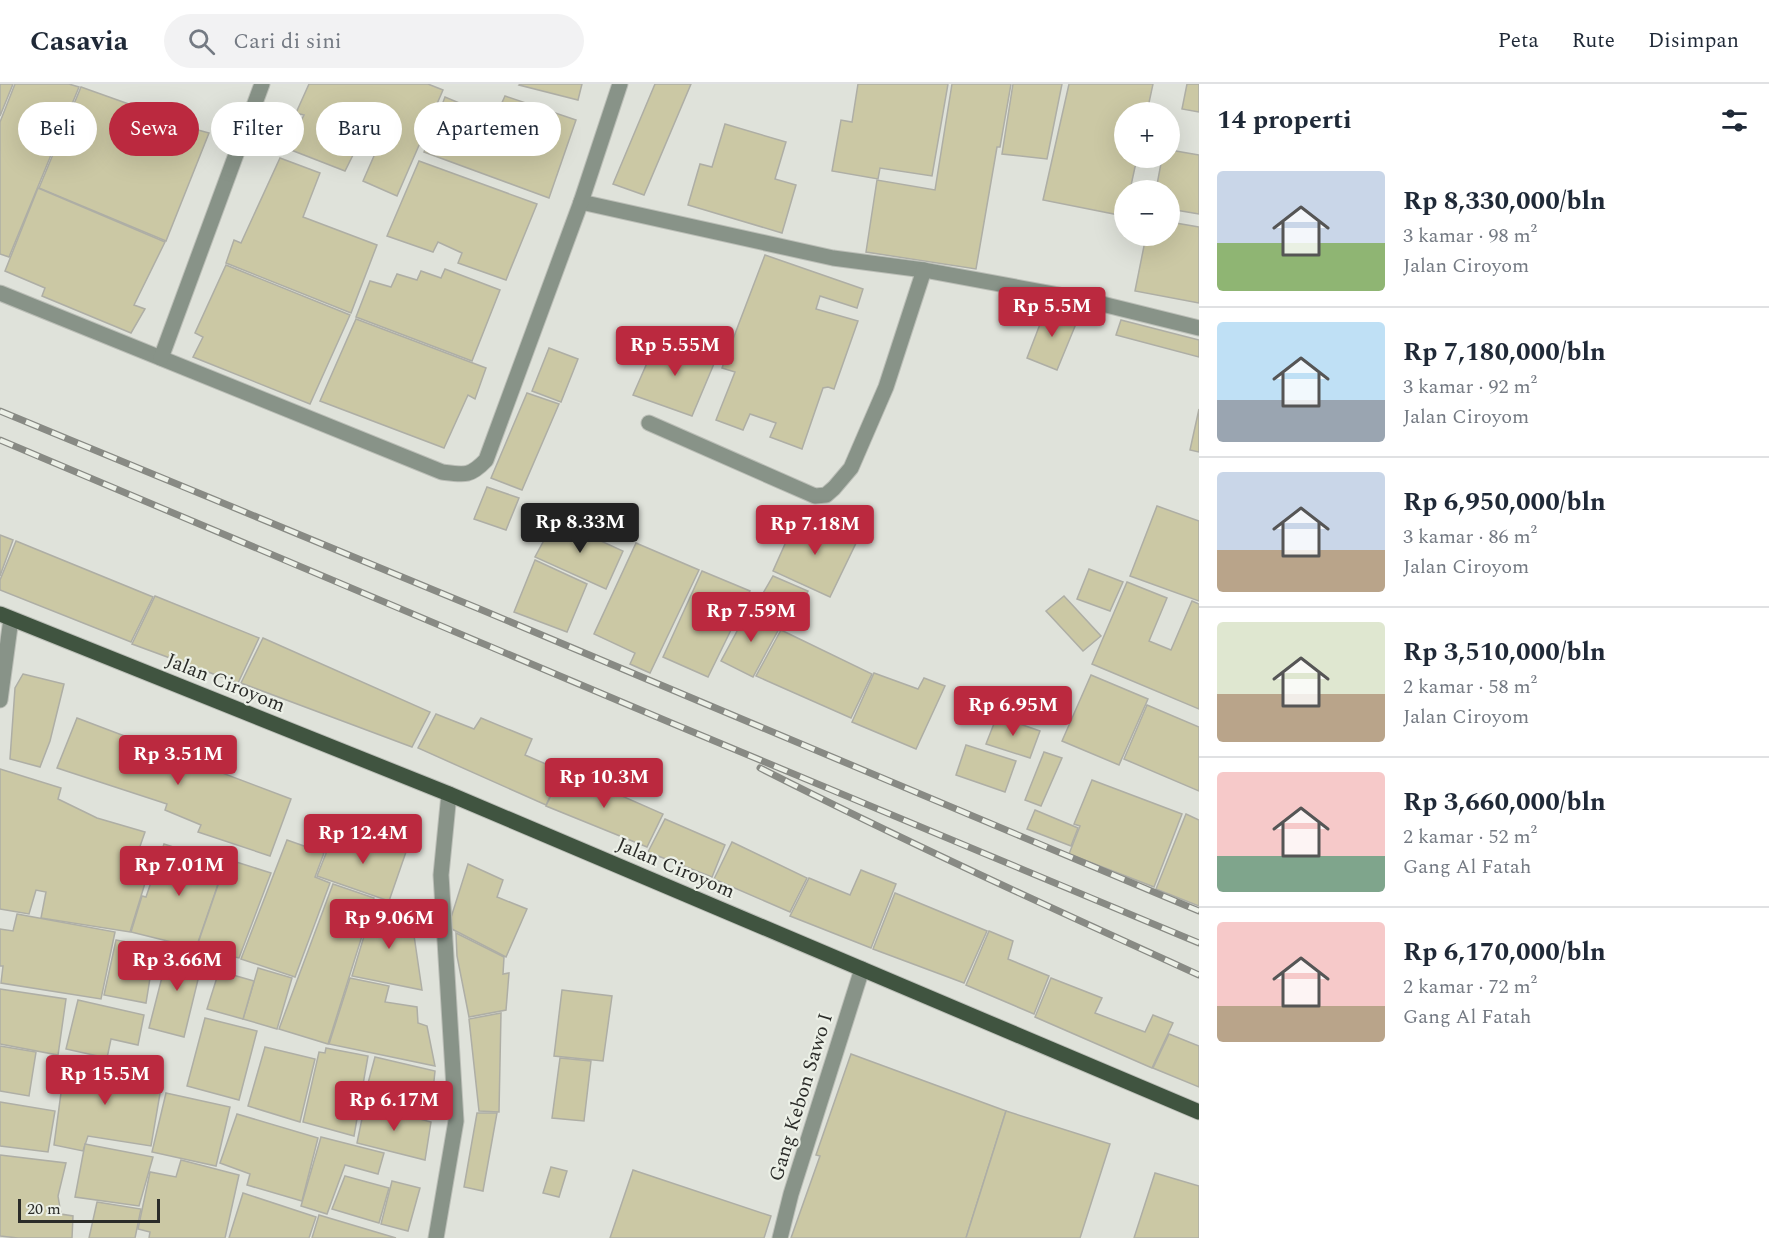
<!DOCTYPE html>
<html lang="id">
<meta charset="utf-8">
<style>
:root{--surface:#fff;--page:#f2f2f3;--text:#1f2937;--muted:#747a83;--line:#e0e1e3;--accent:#bb293f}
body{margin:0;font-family:Spectral,serif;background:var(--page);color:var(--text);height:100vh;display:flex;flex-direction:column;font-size:22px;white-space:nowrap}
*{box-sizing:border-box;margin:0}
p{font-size:20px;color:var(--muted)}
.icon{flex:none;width:33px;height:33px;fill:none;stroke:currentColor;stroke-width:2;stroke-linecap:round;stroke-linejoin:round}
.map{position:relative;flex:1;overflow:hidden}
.side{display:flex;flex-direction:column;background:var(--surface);width:570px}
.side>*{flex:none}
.guide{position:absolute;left:18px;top:18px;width:570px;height:54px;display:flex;gap:12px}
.fabs{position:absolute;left:1114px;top:18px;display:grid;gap:12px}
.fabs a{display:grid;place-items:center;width:66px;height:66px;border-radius:50%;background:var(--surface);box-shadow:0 6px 24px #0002;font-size:30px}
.scale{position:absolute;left:18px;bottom:15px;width:142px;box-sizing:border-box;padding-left:6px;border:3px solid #2b2c29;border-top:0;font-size:16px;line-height:21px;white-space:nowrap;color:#2b2c29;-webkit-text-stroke:4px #ecf0e7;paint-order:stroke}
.price{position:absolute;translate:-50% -51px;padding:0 14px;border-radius:6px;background:var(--accent);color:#fff;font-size:20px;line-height:39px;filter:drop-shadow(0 2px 3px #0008)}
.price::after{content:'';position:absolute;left:50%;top:36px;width:18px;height:14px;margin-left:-9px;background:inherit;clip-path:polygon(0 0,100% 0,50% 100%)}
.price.current{background:#222;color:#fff}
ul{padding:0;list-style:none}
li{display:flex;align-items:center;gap:18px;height:150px;padding:0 18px}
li+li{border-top:2px solid var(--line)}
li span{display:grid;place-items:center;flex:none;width:168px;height:120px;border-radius:6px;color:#555}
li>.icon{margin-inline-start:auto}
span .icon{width:72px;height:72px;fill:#fffc;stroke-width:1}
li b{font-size:26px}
h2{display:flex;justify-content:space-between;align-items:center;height:72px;padding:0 18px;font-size:26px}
.chip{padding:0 21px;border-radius:27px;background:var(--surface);box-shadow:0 6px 24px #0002;font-size:21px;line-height:54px}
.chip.current{background:var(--accent);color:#fff}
header{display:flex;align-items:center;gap:36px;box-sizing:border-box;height:84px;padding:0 30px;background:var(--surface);border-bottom:2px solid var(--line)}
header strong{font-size:28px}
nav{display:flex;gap:33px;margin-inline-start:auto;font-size:21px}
.search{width:420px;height:54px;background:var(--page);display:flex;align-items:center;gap:15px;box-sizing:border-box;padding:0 21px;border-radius:33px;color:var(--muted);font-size:22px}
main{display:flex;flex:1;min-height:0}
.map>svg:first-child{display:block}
</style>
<header>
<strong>Casavia</strong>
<div class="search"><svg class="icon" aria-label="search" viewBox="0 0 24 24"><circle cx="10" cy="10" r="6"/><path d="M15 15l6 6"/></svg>Cari di sini</div>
<nav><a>Peta</a><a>Rute</a><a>Disimpan</a></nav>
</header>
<main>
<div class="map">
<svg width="1199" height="1154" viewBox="0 0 1199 1154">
<rect width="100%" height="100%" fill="#dfe2da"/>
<g fill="#cbc8a4" stroke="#aeaea5" stroke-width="1.5">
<path d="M0 0H13L0 32Z"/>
<path d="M15 0H69L79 3 9 173 0 170V38Z"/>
<path d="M309 0H428L443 6 397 112 363 97 377 65 360 57 345 87 286 64 304 31 296 29Z"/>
<path d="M520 0H582L578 16 519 1Z"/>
<path d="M655 0H691L644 111 613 100Z"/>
<path d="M858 0H948L932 92 880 84 878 95 832 87 841 36 852 38Z"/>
<path d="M952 0H1011L1000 63H997L976 185 866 168 877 96 935 106Z"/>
<path d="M1013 0H1062L1047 75 1002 70Z"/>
<path d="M1069 0H1153L1147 28H1125V74H1137L1130 106H1125L1124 132 1043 116Z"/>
<path d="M1187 0H1199V28L1182 25Z"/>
<path d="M81 3 140 24 131 53 149 60 158 35 209 49 166 157 39 104Z"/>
<path d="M505 12 576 36 549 114 424 68 445 13 495 34Z"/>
<path d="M725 40 786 58 775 95 796 101 782 149 688 121 700 80 712 83Z"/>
<path d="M1170 66 1199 71V130L1170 125V106H1156L1162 74H1170Z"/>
<path d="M280 74 320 89 303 133 377 161 351 229 226 179 234 156 241 159Z"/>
<path d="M419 77 537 120 506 196 458 179 462 169 438 158 433 168 387 152Z"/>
<path d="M38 104 165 158 134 221 145 225 131 249 42 212 45 204 5 187Z"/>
<path d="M1170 138 1199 143V219L1135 207 1146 152H1170Z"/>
<path d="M765 171 863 205 857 224 820 212 816 225 858 237 834 305 828 303 823 304 802 365 770 353 776 339 750 330 743 346 716 336 735 288 722 284Z"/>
<path d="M226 181 350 231 310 320 193 273 203 253 195 249Z"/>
<path d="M445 185 500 206 472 277 356 233 370 197 391 203 397 190 417 196 421 187 441 194Z"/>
<path d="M1047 222 1078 235 1057 286 1027 274Z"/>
<path d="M356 235 486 284 475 315 468 311 444 364 320 317Z"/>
<path d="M1121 236 1199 256V273L1116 251Z"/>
<path d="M658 254 716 275 692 332 633 311Z"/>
<path d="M549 264 578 275 561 318 532 307Z"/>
<path d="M527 309 559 320 522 406 491 394Z"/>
<path d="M1199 325V368L1190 366Z"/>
<path d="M487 403 519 414 506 446 474 435Z"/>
<path d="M1157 422 1199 437V517L1130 492Z"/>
<path d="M798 431 857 457 830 513 773 487Z"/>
<path d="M555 436 623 467 606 505 535 473Z"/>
<path d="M0 451 13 456 0 492Z"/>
<path d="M16 457 153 513 131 558 0 506V496Z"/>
<path d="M636 459 699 486 650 589 630 580 635 569 594 550Z"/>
<path d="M535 476 587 500 567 548 514 528Z"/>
<path d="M1089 485 1123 498 1110 527 1077 515Z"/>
<path d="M702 487 750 507 708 593 663 573Z"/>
<path d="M773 492 808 507 789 542 754 525Z"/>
<path d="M1127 498 1167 514 1149 557 1171 566 1192 517 1199 520V625L1092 580Z"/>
<path d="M155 512 259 554 238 599 132 560Z"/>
<path d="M1064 512 1101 552 1083 567 1046 527Z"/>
<path d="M749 525 781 541 753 593 721 577Z"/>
<path d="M781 546 872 590 851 634 756 592Z"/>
<path d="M263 554 430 628 412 663 241 599Z"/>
<path d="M874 589 918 605 924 594 945 602 916 665 852 638Z"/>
<path d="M23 590 64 600 50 657 40 683 10 675 15 604Z"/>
<path d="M1091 591 1148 615 1119 681 1062 657Z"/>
<path d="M1147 621 1199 643V707L1124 675Z"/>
<path d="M436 630 474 645 481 634 532 655 525 671 562 687 546 721 418 664Z"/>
<path d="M997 632 1040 647 1030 674 986 660Z"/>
<path d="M77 634 291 715 270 772 198 748 201 741 165 726 167 720 57 684Z"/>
<path d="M966 661 1016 677 1005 708 956 691Z"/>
<path d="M1044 668 1062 674 1041 722 1025 716Z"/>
<path d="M0 685 61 704 58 715 97 734 145 748 130 791 146 796 130 848 41 834 46 808 36 806 29 830 0 825Z"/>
<path d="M563 686 663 730 647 763 546 722Z"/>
<path d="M1092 696 1182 730 1154 803 1069 770 1080 742 1074 740Z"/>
<path d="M1035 726 1078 744 1071 762 1027 745Z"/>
<path d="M1186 730 1199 736V822L1156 805Z"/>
<path d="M665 735 725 761 712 793 648 768Z"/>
<path d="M354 749 406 768 389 817 317 792 333 752 352 757Z"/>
<path d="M287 756 324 769 315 793 330 799 295 893 241 875Z"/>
<path d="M732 758 807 794 790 828 714 795Z"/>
<path d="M164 760 225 780 196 864 131 848 142 812 146 813Z"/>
<path d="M227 775 271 789 239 874 196 865Z"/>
<path d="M468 780 503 796 497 813 527 825 506 873 448 843Z"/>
<path d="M861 786 896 800 871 864 790 832 809 794 850 811Z"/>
<path d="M333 800 374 814 328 960 279 945Z"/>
<path d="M895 809 987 847 964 899 873 865Z"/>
<path d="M374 819 411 831 422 906 352 892Z"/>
<path d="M17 830 115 848 101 915 1 899 3 882H0V845L13 847Z"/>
<path d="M989 847 1013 857 1008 875 1049 892 1034 930 966 901Z"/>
<path d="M456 849 504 873 503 890 509 889 506 926 469 933 457 872Z"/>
<path d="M116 856 155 863 146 919 104 911Z"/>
<path d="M170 862 204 871 184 953 149 944Z"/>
<path d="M258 884 292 894 277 945 243 935Z"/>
<path d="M219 887 254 897 243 935 207 925Z"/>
<path d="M350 894 389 902 385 918 417 923 418 939 427 942 435 982 329 960Z"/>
<path d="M1051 894 1102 914 1095 929 1145 948 1153 931 1173 939 1152 984 1035 933Z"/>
<path d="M0 905 66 915 58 971 0 960Z"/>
<path d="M562 906 612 912 603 977 554 972Z"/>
<path d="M78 916 144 931 138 961 111 955 107 974 66 965Z"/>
<path d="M501 929 499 1028 479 1027 469 935Z"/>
<path d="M205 934 257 947 239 1016 187 1002Z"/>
<path d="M1169 950 1199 962V1003L1153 984Z"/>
<path d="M0 962 36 968 29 1012 0 1007Z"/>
<path d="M265 963 315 975 300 1038 248 1022Z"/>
<path d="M326 964 368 972 354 1052 303 1038 319 968 325 969Z"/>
<path d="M851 970 1006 1027 966 1154H791L820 1072 816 1071Z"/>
<path d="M66 972 162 998 151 1062 88 1052 83 1067 54 1061Z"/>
<path d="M375 973 435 987 430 1035 363 1018Z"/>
<path d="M560 974 591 977 584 1037 552 1034Z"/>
<path d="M166 1009 230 1023 216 1082 152 1068Z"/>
<path d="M0 1018 55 1027 48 1068 0 1062Z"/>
<path d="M365 1020 431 1038 425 1076 357 1059Z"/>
<path d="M1006 1027 1110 1060 1080 1154H966Z"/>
<path d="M477 1029H497L483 1107 464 1103Z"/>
<path d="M237 1030 318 1054 302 1117 247 1101 250 1090 220 1079Z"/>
<path d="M321 1053 384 1069 378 1090 345 1081 327 1130 301 1122Z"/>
<path d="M85 1060 153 1073 139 1122 75 1113Z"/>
<path d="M0 1071 66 1079 58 1112 61 1130 73 1132 72 1154H18L0 1152Z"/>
<path d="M181 1076 239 1091 225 1154H149L150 1148 138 1145 150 1088 176 1093Z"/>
<path d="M551 1083 567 1087 559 1113 543 1109Z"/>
<path d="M633 1086 771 1132 764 1154H610Z"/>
<path d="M1155 1089 1199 1102V1154H1134Z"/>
<path d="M345 1092 389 1104 379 1139 332 1125Z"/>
<path d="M392 1097 420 1104 408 1147 381 1140Z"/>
<path d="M243 1109 316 1133 309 1154H229Z"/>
<path d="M97 1118 141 1125 135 1154H89Z"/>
<path d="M319 1131 396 1154H312Z"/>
</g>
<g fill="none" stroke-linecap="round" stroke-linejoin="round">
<g stroke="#bbbeb7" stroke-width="17">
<g id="minor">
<path d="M581 118 833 174 924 186 1086 216 1199 244"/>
<path d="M0 209 442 388C464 391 470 393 486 376L581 118 620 0"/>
<path d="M161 274 262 0"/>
<path d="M649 339 815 412 826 411 834 404 851 384 886 303 924 186"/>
<path d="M0 616 11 535"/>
<path d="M436 1154 456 1037 441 791 449 710"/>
<path d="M780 1154 791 1110 862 885"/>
</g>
</g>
<g stroke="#bbbeb7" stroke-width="17">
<path id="major" d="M0 530 449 710 1199 1028"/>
</g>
<use href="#minor" stroke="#889388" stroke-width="15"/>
<use href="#major" stroke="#405440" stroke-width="15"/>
<g stroke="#888a84" stroke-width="7">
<g id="rail">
<path d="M0 327 482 526 1199 827"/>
<path d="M0 356 669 638 1199 859"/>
<path d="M760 684C904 757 1051 824 1199 891"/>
</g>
</g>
<use href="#rail" stroke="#ecf0e7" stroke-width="4.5" stroke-dasharray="14" stroke-linecap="butt"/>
</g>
<g text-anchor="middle" stroke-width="4.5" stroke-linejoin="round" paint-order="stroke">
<g font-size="20" fill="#2b2c29" stroke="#ecf0e7">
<text transform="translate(226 598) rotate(22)" y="7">Jalan Ciroyom</text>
<text transform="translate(676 783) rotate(23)" y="7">Jalan Ciroyom</text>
<text transform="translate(800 1013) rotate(-73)" y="7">Gang Kebon Sawo I</text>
</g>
</g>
</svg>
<div class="fabs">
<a>+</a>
<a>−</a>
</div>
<div class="scale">20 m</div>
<b class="price" style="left:1052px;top:254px">Rp 5.5M</b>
<b class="price" style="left:675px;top:293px">Rp 5.55M</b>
<b class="price current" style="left:580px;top:470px">Rp 8.33M</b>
<b class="price" style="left:815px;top:472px">Rp 7.18M</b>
<b class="price" style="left:751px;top:559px">Rp 7.59M</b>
<b class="price" style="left:1013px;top:653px">Rp 6.95M</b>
<b class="price" style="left:178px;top:702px">Rp 3.51M</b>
<b class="price" style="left:604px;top:725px">Rp 10.3M</b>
<b class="price" style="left:363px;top:781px">Rp 12.4M</b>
<b class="price" style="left:179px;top:813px">Rp 7.01M</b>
<b class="price" style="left:389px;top:866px">Rp 9.06M</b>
<b class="price" style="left:177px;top:908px">Rp 3.66M</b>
<b class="price" style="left:105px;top:1022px">Rp 15.5M</b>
<b class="price" style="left:394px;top:1048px">Rp 6.17M</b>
<div class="guide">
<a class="chip">Beli</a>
<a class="chip current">Sewa</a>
<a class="chip">Filter</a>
<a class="chip">Baru</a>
<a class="chip">Apartemen</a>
</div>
</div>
<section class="side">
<h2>14 properti<svg class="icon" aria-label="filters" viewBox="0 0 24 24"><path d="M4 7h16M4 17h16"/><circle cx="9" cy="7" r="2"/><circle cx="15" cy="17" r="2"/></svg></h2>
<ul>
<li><span style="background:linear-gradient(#c9d6e8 60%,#8fb573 0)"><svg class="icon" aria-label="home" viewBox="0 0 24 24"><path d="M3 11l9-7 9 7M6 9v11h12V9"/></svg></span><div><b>Rp 8,330,000/bln</b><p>3 kamar · 98 m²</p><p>Jalan Ciroyom</p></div></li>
<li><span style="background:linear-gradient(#bfe0f5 65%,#9aa5b1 0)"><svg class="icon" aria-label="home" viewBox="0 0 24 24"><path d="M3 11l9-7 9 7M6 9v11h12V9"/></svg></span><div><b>Rp 7,180,000/bln</b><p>3 kamar · 92 m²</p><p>Jalan Ciroyom</p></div></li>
<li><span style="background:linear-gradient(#c9d6e8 65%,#b9a48a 0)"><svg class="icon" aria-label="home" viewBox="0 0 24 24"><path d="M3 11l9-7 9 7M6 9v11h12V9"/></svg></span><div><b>Rp 6,950,000/bln</b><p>3 kamar · 86 m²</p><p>Jalan Ciroyom</p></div></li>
<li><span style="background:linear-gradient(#dfe7d0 60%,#b9a48a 0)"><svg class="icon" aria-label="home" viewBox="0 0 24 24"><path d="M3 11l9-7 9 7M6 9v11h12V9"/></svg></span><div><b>Rp 3,510,000/bln</b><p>2 kamar · 58 m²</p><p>Jalan Ciroyom</p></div></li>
<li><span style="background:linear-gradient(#f6c9c9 70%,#7fa58c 0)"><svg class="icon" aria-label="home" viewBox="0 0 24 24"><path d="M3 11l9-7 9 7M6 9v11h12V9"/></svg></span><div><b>Rp 3,660,000/bln</b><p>2 kamar · 52 m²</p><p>Gang Al Fatah</p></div></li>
<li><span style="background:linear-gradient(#f6c9c9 70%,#b9a48a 0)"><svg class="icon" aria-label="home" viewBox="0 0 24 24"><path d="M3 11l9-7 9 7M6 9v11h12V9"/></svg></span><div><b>Rp 6,170,000/bln</b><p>2 kamar · 72 m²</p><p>Gang Al Fatah</p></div></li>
</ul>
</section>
</main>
